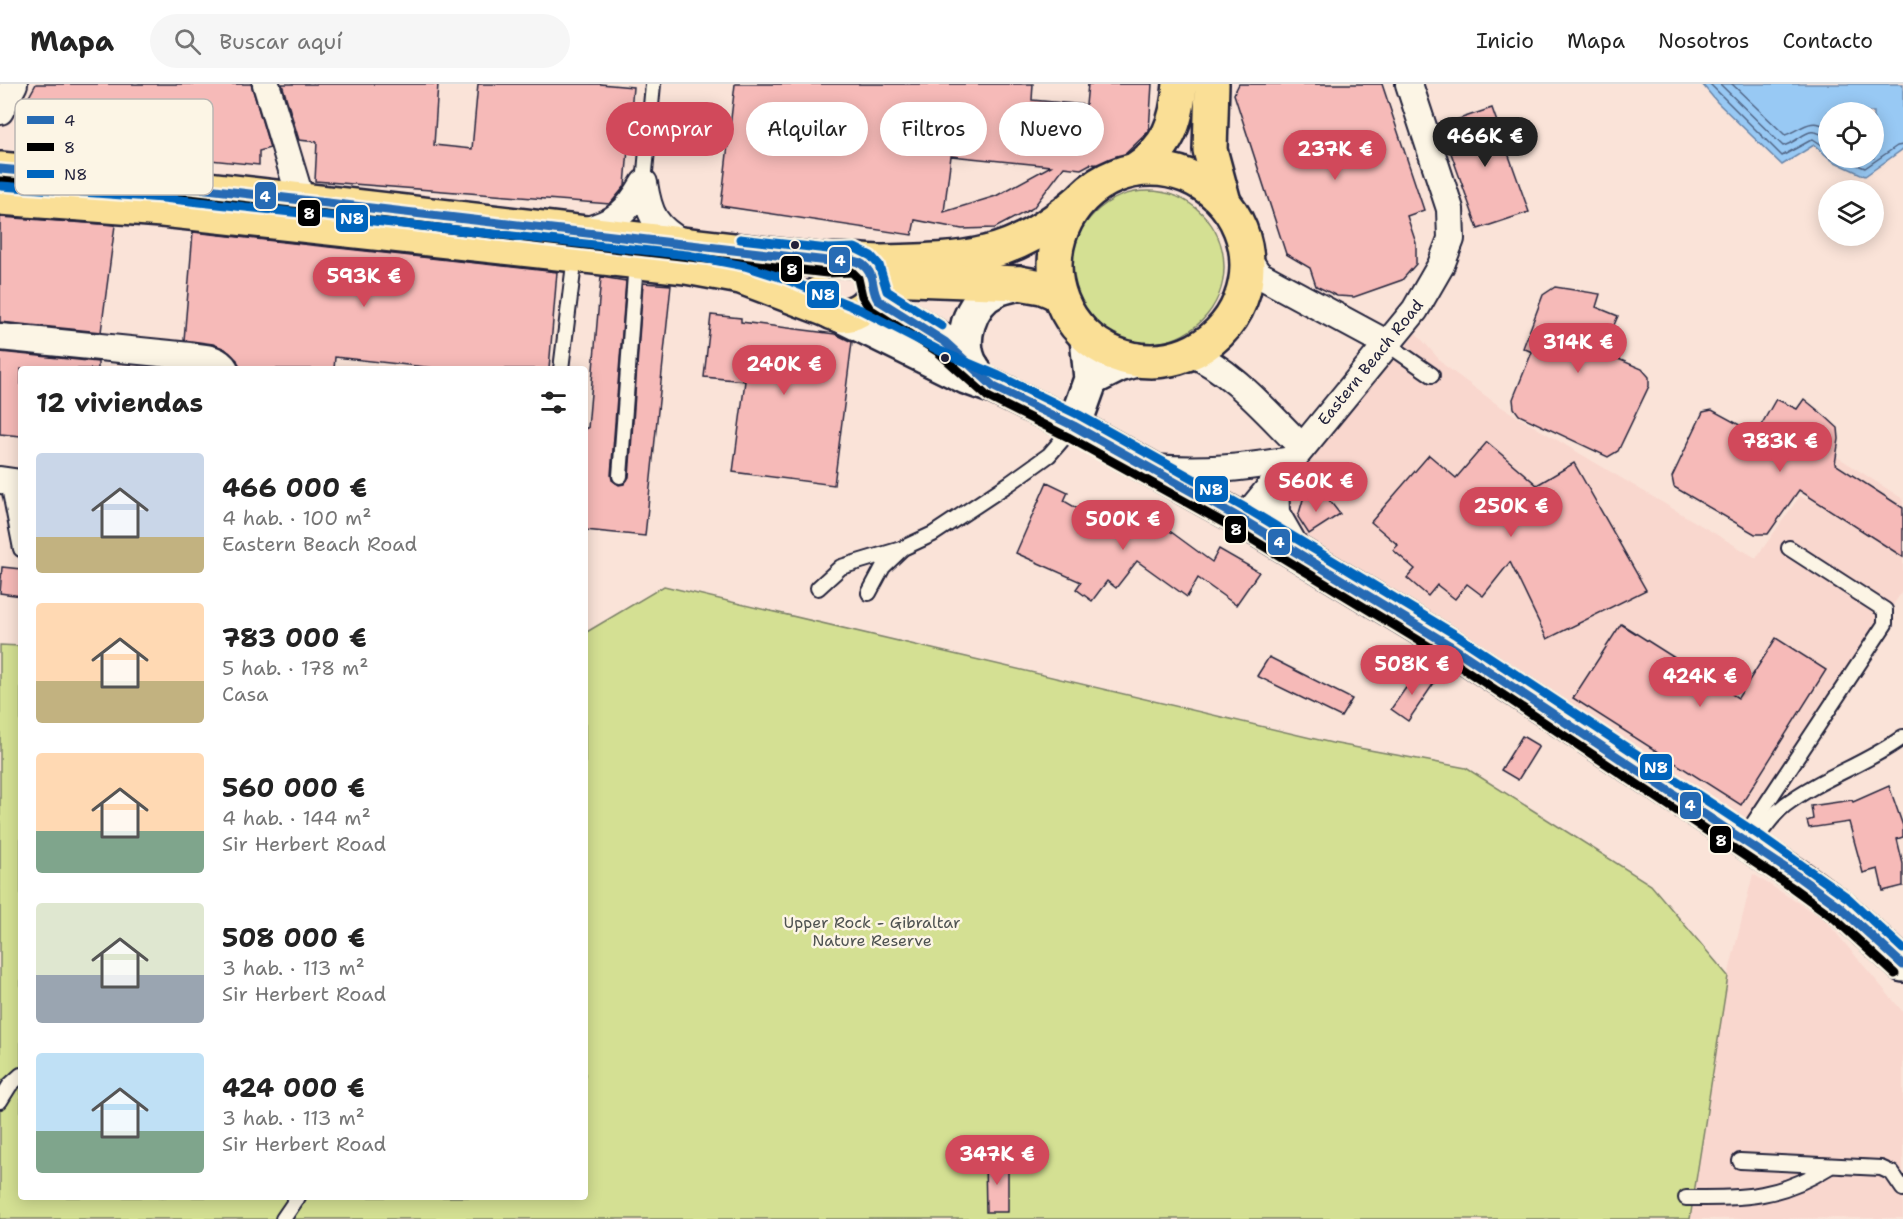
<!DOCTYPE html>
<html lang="es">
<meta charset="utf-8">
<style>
:root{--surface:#fff;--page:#f6f6f6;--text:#222;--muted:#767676;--line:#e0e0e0;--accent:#d1495b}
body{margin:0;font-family:"Shantell Sans",sans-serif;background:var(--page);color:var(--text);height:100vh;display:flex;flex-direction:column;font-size:22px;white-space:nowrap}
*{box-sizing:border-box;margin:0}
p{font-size:20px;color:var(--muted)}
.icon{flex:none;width:33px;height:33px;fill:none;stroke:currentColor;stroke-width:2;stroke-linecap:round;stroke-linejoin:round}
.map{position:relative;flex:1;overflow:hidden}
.details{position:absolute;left:18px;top:282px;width:570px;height:834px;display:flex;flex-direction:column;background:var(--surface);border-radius:6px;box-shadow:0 3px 15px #0003}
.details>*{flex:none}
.banner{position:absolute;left:606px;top:18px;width:570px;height:54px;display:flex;gap:12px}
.tools{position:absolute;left:1818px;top:18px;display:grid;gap:12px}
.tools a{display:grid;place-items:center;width:66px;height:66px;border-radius:50%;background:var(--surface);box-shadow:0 3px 15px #0003;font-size:30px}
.price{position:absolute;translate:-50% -51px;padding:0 14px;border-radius:21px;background:var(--accent);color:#fff;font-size:20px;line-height:39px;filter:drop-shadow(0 2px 3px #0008)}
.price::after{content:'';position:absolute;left:50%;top:36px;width:18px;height:14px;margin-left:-9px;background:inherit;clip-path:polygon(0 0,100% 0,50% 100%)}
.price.active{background:#222;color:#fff}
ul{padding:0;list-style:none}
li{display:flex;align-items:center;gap:18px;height:150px;padding:0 18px}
li span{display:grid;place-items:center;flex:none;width:168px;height:120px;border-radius:6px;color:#555}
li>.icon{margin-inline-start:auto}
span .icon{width:72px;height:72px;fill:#fffc;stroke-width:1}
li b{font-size:26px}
h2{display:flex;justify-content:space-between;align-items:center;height:72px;padding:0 18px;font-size:26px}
.chip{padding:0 21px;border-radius:27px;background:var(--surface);box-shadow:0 3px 15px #0003;font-size:21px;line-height:54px}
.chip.active{background:var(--accent);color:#fff}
header{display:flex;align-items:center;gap:36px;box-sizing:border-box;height:84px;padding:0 30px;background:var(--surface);border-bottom:2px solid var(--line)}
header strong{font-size:28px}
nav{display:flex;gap:33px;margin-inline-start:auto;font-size:21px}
.search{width:420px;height:54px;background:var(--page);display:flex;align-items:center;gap:15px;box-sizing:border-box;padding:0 21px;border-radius:33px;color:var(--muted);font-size:22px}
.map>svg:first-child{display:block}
</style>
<header>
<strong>Mapa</strong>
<div class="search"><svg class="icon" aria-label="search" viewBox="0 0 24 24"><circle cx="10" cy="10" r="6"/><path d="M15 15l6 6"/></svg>Buscar aquí</div>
<nav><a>Inicio</a><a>Mapa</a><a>Nosotros</a><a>Contacto</a></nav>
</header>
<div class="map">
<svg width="1903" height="1135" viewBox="0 0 1903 1135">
<rect width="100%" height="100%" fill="#fae3d8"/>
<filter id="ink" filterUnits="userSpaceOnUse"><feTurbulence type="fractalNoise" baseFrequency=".0167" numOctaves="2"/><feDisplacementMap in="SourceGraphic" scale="12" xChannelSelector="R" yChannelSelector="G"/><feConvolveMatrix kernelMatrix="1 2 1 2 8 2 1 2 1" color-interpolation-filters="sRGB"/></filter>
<g filter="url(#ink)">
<g fill="#f9d7ce">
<path d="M1416 249 1444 281 1498 321 1756 474 1800 412 1807 416 1836 372 1903 415V506L1746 742 1295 451 1283 404Z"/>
<path d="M1753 790 1825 836 1903 928V1134L1690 1135 1728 892Z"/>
</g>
<g fill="#d4e093" stroke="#7b8167" stroke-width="1.5">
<circle cx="1148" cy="183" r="76"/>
<path d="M664 502 1332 659 1466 684 1651 801 1728 892 1690 1135H0V561L21 562V1113H585V549Z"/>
</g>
<path fill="#98c9f4" stroke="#6986aa" stroke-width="1.5" d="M1702 0H1903V65L1865 92 1833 77 1829 74H1874V28H1828V73L1814 61 1782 81 1717 18Z"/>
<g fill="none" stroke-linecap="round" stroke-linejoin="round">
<g stroke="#516585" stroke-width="1.5">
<path d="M1710 0 1782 72 1813 55 1828 65"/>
<path d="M1720 0 1783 62C1803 57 1807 37 1828 55"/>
<path d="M1732 0 1785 51C1801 46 1810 32 1828 44"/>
<path d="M1840 74 1865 84 1897 62 1903 61"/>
</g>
</g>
<g fill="#f6bab8" stroke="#22223b" stroke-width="1.5" fill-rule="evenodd">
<path d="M36 0H251L270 64 259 67V81L23 57 28 44 16 36Z"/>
<path d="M282 0H438L434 61 472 65 478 0H600L633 3 625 102 610 120 315 97 317 58 299 56Z"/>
<path d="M735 0H1033L1032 16 1086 21 1088 0H1152L1149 47 1120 75 1110 81 1090 80 1081 85 1064 83 1033 124 995 144 962 145 915 136 912 151 721 122ZM951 72 1051 82 996 112 944 128Z"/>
<path d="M1239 0H1382L1424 126 1407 132 1416 159V180L1402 196 1354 213 1337 212 1316 202 1310 184 1286 170 1234 10Z"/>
<path d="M1492 24 1529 128 1478 145 1441 41Z"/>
<path d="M0 133 115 141 101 248 0 238Z"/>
<path d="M193 148 557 188 549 285H444L335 273 334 285H240L237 276 225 265 213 260 184 256Z"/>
<path d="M601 193 626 197 611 391 612 396 619 401 624 400 629 393 643 199 671 201 645 452 585 446V344H588Z"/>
<path d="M1555 203 1600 210 1596 223 1618 232 1602 268 1642 285 1649 293V302L1618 367 1608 373 1519 331 1514 324 1513 315 1532 268 1523 264 1543 211Z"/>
<path d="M711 231 741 234V238L835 250 852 258 834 401 733 388 745 297 704 293Z"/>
<path d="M0 268 98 278V285H21V352L0 350Z"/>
<path d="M1776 315 1797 325 1804 315 1826 333 1838 344 1839 355 1835 380 1903 424V473L1799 406 1768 450H1755L1674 403 1672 393 1703 328 1712 326 1756 350Z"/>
<path d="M1487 358 1537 401 1574 379 1646 506 1547 555 1510 478 1483 512 1467 500 1455 515 1437 501 1428 512 1407 494 1415 485 1393 466 1398 461 1371 438 1429 371 1456 394Z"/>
<path d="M1047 398 1068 408 1064 417 1120 449 1143 419 1167 438 1163 442 1212 478 1219 465 1259 488 1236 521 1198 494 1187 513 1137 477 1116 504 1107 497 1092 517 1076 505 1081 498 1016 469Z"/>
<path d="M1304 412 1317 416 1326 412 1340 430 1309 450 1298 433Z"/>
<path d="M2 483 21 485V512L0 509Z"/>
<path d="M1621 540 1738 614 1776 554 1826 586 1741 721 1573 614Z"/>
<path d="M1269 573 1352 615 1341 633 1257 592Z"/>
<path d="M1417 588 1434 599 1408 637 1391 625Z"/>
<path d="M1522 652 1539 662 1518 696 1501 686Z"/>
<path d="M1889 702 1903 742V753L1897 755 1903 780V802L1883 807 1878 785 1863 789 1849 738 1809 744 1807 737 1813 735 1811 722 1852 716 1853 718Z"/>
<path d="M985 1076H1008V1128H986Z"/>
</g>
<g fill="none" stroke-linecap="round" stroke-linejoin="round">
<g stroke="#22223b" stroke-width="18">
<g id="service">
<path d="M644 99 653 0"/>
<path d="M1386 259 1432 291"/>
<path d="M561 285 575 172"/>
<path d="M620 392 636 178"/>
<path d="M8 398 21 465"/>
<path d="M818 504 841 483 901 465"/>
<path d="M869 509 883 483 903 464 933 450 1010 399 1049 371 1074 342"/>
<path d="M1743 755 1885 540V526L1789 464"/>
<path d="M1752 761C1762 747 1771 732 1785 721 1820 694 1867 680 1903 653"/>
<path d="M0 1017 10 1001 21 991"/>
<path d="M1740 1077 1881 1084 1892 1089 1903 1105"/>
<path d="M1686 1114C1744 1114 1778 1115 1829 1083"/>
<path d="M283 1135 298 1113"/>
</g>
</g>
<g stroke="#22223b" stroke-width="30">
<g id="minor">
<path d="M266 0 301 116"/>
<path d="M0 27 14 0"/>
<path d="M583 147C616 139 627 128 644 99 649 131 655 143 683 159"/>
<path d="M1247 173 1258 190 1386 259"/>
<path d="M0 253 190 272C204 274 218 273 225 285"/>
<path d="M1190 269C1232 286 1269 331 1302 363"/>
<path d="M1154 384C1204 388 1242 384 1291 376"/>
<path d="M1275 395 1276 429 1299 469"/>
<path d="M0 396 21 399"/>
<path d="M1243 436 1415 226 1441 181 1451 155 1450 125 1409 0"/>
</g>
</g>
<g stroke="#22223b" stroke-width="38">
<g id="secondary">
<path d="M873 208 878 216 945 258 973 284"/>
<path d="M838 230 966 293 994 303 1074 342 1243 436 1449 561 1800 794 1841 824 1903 881"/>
<path d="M972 283C957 258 969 218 996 206 1003 202 1012 201 1019 199"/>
<path d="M1091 295 1119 281 1136 276"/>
<path d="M1074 342 1091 295 1087 254"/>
</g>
</g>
<g stroke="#22223b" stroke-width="38">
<g id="primary">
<path d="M0 85 164 100 828 177C847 174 864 178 883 178 967 176 1012 175 1078 118"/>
<path d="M0 114 162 126 686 183 741 193 830 227"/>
<path d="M873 203 877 196 885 194 1019 199 1042 203 1059 210"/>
<path d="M818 210C832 255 895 218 866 184"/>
</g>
</g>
<g stroke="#22223b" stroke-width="38">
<g id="trunk">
<path d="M1212 0 1210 66 1224 118"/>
<circle cx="1151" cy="181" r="96"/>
<path d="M1135 86C1168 64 1177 39 1180 0"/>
</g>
</g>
<use href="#service" stroke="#fcf5e5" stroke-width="14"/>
<use href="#minor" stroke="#fcf5e5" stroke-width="26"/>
<use href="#secondary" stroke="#fcf5e5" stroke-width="33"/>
<use href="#primary" stroke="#fadf96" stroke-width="33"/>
<use href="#trunk" stroke="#fadf96" stroke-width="33"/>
<g stroke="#fcf5e5" stroke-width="14">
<path id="bus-1" d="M0 85 164 100 828 177C843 176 860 172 869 188 874 196 872 207 878 216L945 258 994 303 1074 342 1243 436 1449 561 1800 794 1841 824 1903 881"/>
</g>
<g stroke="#fcf5e5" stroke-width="14">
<path id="bus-2" d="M0 97 163 112 827 189 852 188 858 194 862 212 870 225 938 268 988 313 1068 353 1237 446 1443 571 1793 804 1833 833 1895 890"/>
</g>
<g stroke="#fcf5e5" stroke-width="14">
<g id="bus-3">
<path d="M1 102 163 114 687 171 745 182 783 194 861 226 940 267 999 292 1079 331 1249 426 1456 551 1759 751 1848 814 1903 865"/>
<path d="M740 155 828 165 855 164 871 172 879 181 887 207 942 242"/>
</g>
</g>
<use href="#bus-1" stroke="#276bb4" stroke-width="9"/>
<use href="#bus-2" stroke="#000" stroke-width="9"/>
<use href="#bus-3" stroke="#0065bd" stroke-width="9"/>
</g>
</g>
<g fill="#22223b" stroke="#fcf5e5" stroke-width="2">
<circle cx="795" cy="161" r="5"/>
<circle cx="945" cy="274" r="5"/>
</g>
<g text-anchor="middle" stroke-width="5" stroke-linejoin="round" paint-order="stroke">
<g font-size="16" fill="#22223b" stroke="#fcf5e5">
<text transform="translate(1370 278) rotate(-51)" y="6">Eastern Beach Road</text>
</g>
<g font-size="16" fill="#4e5251" stroke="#fcf5e5">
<text x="872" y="844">Upper Rock - Gibraltar<tspan x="872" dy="18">Nature Reserve</tspan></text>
</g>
</g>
<rect x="15" y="15" width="198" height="96" rx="9" fill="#fcf5e5" stroke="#bbb6b2" stroke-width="1.5"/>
<rect x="27" y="32" width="27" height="8" fill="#276bb4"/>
<rect x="27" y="59" width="27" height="8" fill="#000"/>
<rect x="27" y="86" width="27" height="8" fill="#0065bd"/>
<g font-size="16" fill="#22223b">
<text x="64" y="42">4</text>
<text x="64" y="69">8</text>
<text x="64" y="96">N8</text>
</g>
<g stroke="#fcf5e5" stroke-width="2">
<rect x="254" y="97" width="23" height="29" rx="6" fill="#276bb4"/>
<rect x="297" y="115" width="24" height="28" rx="6" fill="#000"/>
<rect x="335" y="120" width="34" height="29" rx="6" fill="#0065bd"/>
<rect x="828" y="162" width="23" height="28" rx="6" fill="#276bb4"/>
<rect x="780" y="171" width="23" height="28" rx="6" fill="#000"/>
<rect x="806" y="196" width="34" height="29" rx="6" fill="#0065bd"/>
<rect x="1194" y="391" width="35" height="28" rx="6" fill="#0065bd"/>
<rect x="1224" y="431" width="23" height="29" rx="6" fill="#000"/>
<rect x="1267" y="444" width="24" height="28" rx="6" fill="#276bb4"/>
<rect x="1639" y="669" width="34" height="28" rx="6" fill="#0065bd"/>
<rect x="1679" y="707" width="23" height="29" rx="6" fill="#276bb4"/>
<rect x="1709" y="741" width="23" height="29" rx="6" fill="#000"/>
</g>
<g font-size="16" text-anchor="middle" font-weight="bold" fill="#fff">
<text x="265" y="118">4</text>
<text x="309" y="135">8</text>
<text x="352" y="140">N8</text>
<text x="840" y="182">4</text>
<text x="792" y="191">8</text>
<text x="823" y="216">N8</text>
<text x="1211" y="411">N8</text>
<text x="1236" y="451">8</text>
<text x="1279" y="464">4</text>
<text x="1656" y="689">N8</text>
<text x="1690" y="727">4</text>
<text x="1721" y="762">8</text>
</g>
</svg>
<div class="tools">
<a><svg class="icon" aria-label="locate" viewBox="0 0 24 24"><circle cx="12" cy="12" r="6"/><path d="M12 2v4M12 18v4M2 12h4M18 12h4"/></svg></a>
<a><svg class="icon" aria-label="layers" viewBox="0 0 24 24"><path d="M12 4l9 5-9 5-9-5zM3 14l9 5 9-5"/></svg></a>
</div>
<b class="price active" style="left:1485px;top:84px">466K €</b>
<b class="price" style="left:1335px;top:97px">237K €</b>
<b class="price" style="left:364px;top:224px">593K €</b>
<b class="price" style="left:1578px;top:290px">314K €</b>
<b class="price" style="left:784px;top:312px">240K €</b>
<b class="price" style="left:1780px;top:389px">783K €</b>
<b class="price" style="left:1316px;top:429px">560K €</b>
<b class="price" style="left:1511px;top:454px">250K €</b>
<b class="price" style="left:1123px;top:467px">500K €</b>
<b class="price" style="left:1412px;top:612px">508K €</b>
<b class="price" style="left:1700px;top:624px">424K €</b>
<b class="price" style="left:997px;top:1102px">347K €</b>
<div class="banner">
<a class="chip active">Comprar</a>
<a class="chip">Alquilar</a>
<a class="chip">Filtros</a>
<a class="chip">Nuevo</a>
</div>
<section class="details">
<h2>12 viviendas<svg class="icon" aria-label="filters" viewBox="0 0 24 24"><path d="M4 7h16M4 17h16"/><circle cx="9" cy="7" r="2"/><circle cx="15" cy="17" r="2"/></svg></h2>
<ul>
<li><span style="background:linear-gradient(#c9d6e8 70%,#c2b280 0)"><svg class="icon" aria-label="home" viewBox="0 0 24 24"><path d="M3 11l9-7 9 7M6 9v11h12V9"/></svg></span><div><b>466 000 €</b><p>4 hab. · 100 m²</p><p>Eastern Beach Road</p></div></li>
<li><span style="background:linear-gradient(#ffd9b3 65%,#c2b280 0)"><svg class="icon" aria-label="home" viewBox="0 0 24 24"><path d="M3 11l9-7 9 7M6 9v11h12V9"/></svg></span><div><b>783 000 €</b><p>5 hab. · 178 m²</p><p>Casa</p></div></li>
<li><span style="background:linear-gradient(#ffd9b3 65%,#7fa58c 0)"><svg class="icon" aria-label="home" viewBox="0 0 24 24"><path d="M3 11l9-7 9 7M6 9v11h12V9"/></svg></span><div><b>560 000 €</b><p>4 hab. · 144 m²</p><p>Sir Herbert Road</p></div></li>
<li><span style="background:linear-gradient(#dfe7d0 60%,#9aa5b1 0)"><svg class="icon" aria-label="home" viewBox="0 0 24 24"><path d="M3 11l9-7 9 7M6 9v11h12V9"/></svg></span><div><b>508 000 €</b><p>3 hab. · 113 m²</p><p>Sir Herbert Road</p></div></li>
<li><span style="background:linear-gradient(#bfe0f5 65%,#7fa58c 0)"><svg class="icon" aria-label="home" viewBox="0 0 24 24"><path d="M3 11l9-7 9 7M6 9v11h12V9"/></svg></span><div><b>424 000 €</b><p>3 hab. · 113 m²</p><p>Sir Herbert Road</p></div></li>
</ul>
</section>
</div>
